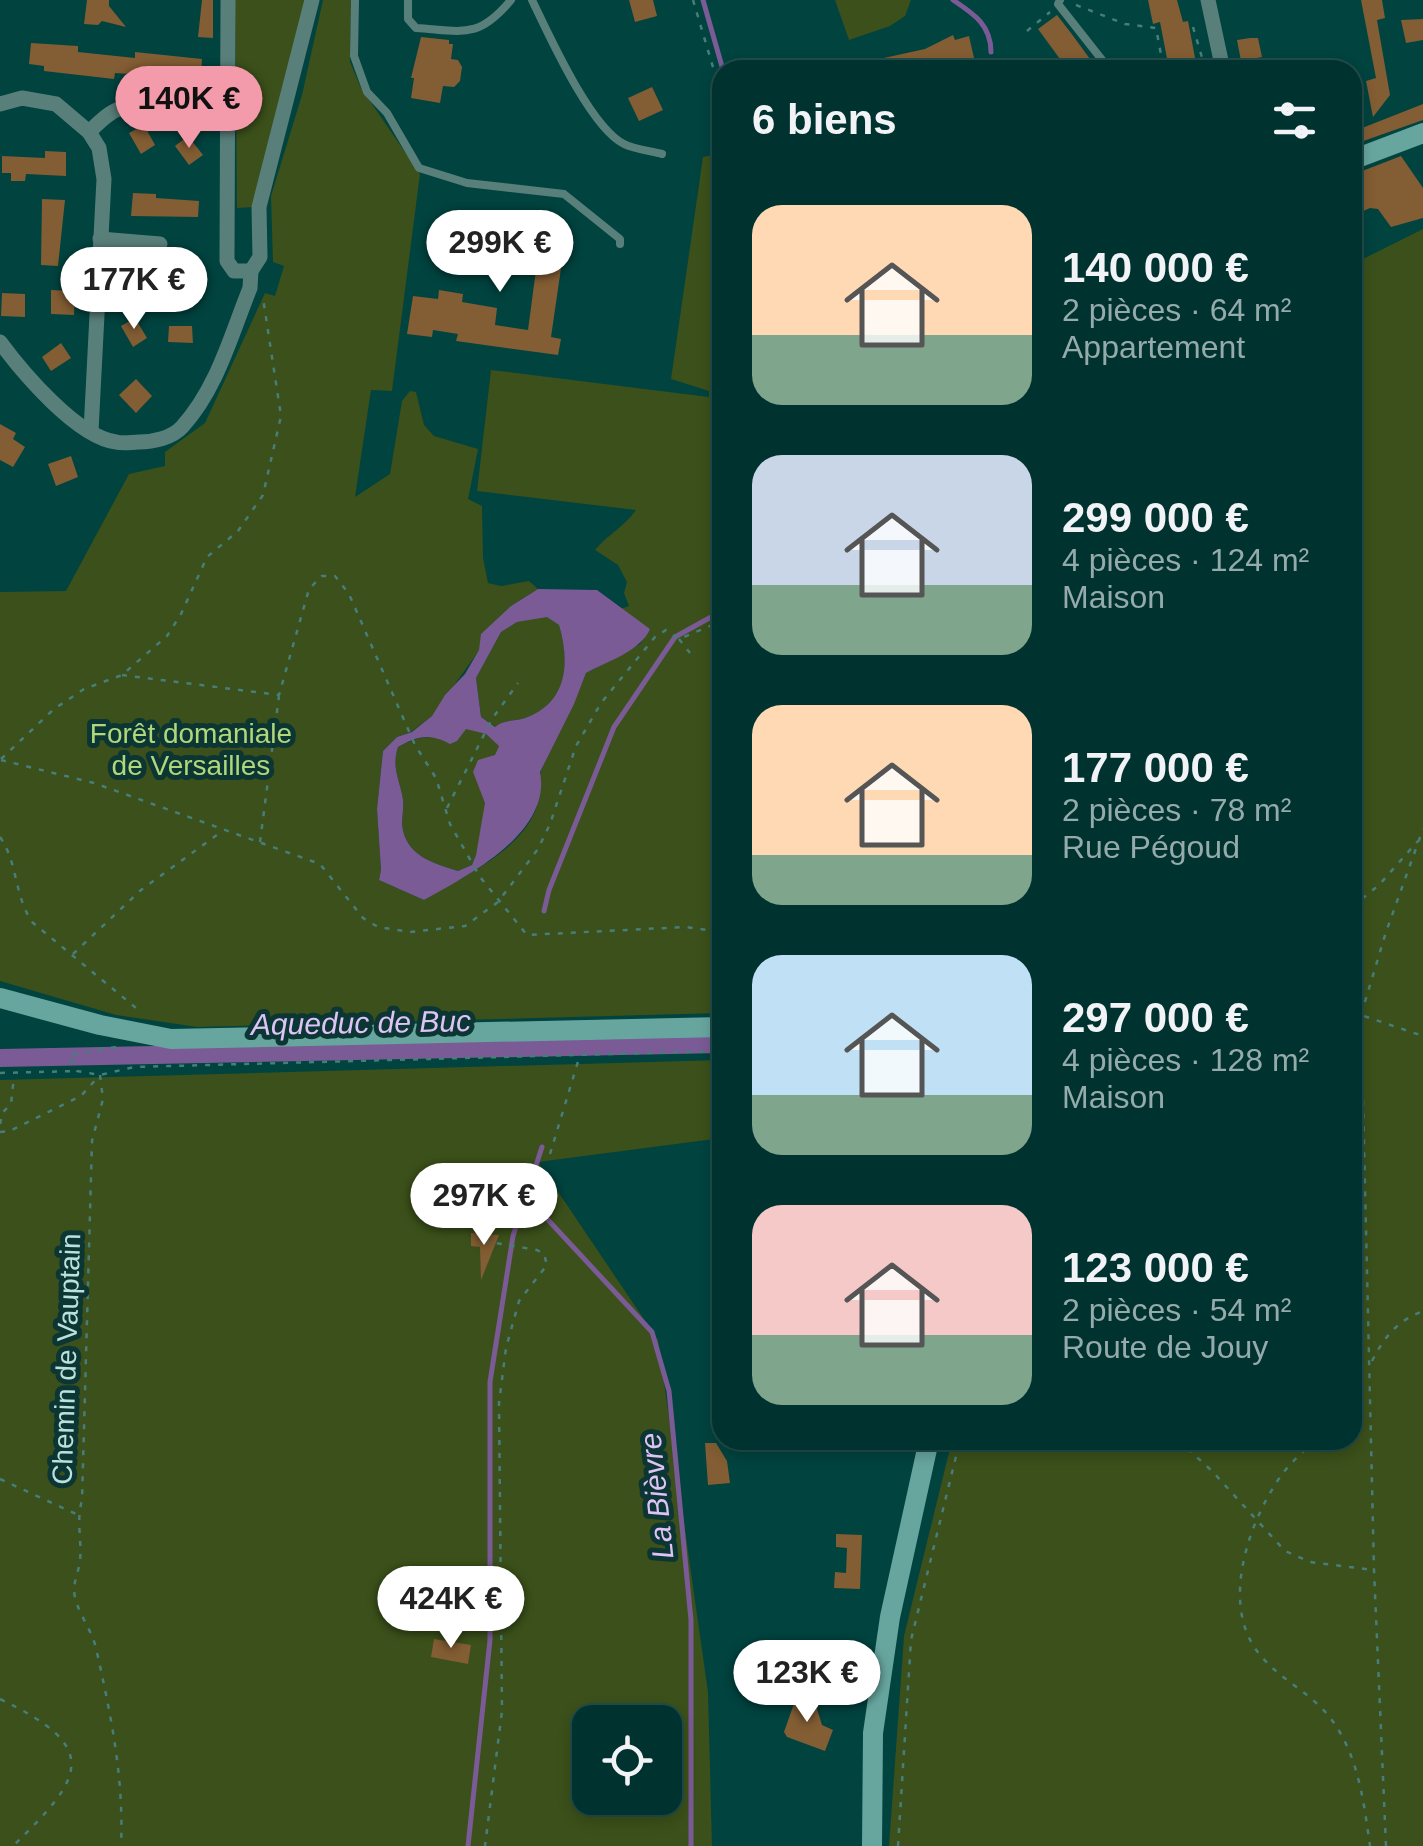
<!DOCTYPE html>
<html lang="fr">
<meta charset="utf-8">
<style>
:root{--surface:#00322f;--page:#0a3a37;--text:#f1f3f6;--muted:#95aaaa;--line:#224d4b;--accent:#f39aab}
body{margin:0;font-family:Helvetica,sans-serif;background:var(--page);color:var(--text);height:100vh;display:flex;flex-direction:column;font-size:38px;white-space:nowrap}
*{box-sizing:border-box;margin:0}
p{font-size:32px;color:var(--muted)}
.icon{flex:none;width:55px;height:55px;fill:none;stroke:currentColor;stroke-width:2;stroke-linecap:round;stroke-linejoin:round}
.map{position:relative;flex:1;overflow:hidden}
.panel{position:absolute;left:712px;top:60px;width:650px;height:1390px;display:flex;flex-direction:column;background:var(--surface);border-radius:30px;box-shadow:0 5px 15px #0003,0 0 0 2px var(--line)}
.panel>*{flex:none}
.controls{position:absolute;left:572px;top:1705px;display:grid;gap:20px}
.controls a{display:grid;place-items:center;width:110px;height:110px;border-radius:20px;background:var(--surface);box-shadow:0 5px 15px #0003,0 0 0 2px var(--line);font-size:50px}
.price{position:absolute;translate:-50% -85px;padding:0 22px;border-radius:35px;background:#fff;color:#222;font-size:32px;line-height:65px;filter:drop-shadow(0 2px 5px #0008)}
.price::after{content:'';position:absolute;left:50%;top:60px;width:30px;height:22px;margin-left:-15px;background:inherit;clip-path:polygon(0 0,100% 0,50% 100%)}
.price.selected{background:var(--accent);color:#111}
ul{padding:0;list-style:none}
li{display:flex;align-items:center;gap:30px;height:250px;padding:0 40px}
li span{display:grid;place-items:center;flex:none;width:280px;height:200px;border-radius:30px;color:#555}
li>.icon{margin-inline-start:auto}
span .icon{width:120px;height:120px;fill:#fffc;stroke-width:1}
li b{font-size:42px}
h2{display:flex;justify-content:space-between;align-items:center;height:120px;padding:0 40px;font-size:42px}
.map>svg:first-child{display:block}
</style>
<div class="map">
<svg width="1423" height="1846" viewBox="0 0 1423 1846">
<rect width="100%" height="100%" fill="#00433f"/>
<g fill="#3b501a" fill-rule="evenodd">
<path d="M235 0H307L254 207 237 208Z"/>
<path d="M323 0H351L350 62 361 88 420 174 392 391 371 390 355 497 390 474 402 401 410 391 416 392 424 425 434 436 478 449 468 499 482 506 483 558 488 583 501 586 529 581 538 589 511 606 432 716 411 732 397 737 383 751 377 809 381 870 379 880 424 900C461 877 519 853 536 809 540 797 537 782 541 771 552 737 574 706 586 673L640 644 650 629 620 609 629 606 624 593 627 582 618 565 595 550C607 535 624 527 636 510L477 491 491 370 709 397V391L671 379 703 157 722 153V1013L197 1027 116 1015 0 981V592L66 591 129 474 165 466V452L205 423 265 293 275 296 284 266 273 262 271 196 302 95Z"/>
<path d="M835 0H911L905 16 890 26 849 40Z"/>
<path d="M1423 229V1846H889L904 1636 952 1440H1352L1353 264Z"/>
<path d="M547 616 559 625C570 662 569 702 525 718 514 722 505 719 496 727L481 717 476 678 501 632 517 622Z"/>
<path d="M465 728 486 734 499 745 476 855 472 865 458 871C433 863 405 856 402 824 402 816 404 808 403 800 400 779 391 769 398 747 420 735 433 735 457 741Z"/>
<path d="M722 1060V1138L538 1162 658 1340 708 1692 712 1846H0V1080ZM590 1722H665V1798H590Z"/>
</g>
<path fill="#7a5b96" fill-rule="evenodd" d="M538 589 597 590 650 629C641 651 606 662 586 673L574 704 540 772C552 833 467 876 424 900L379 880 381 870 377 809 383 751 397 737 412 732 432 716 445 695 465 674 479 650 481 634 511 606ZM547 617 559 625C570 662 568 703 525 718 514 722 504 719 495 727L481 717 476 678 501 632 517 622ZM466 729 486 734 499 746 495 755 478 760 473 772 485 803 476 855 472 865 458 871C433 863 405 856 402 824 402 816 404 808 403 800 400 779 391 769 398 747 418 736 429 733 450 744L457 741Z"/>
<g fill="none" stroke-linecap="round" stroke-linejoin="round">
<g stroke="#7a5b96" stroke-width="5">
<path d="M703 0 723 70"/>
<path d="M953 0C974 14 991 25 991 52"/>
<path d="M544 911 549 890 614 727 675 637 722 611"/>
<path d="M524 1194 652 1332 669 1391 691 1620V1846"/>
<path d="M468 1846 490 1640V1382L513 1236 542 1147"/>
</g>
<path stroke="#7a5b96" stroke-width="18" d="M0 1058 722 1044"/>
</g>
<g fill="#835d33">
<path d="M87 0H109V6L126 27 102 21 98 25 84 24Z"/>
<path d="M202 0H213V38L198 37Z"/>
<path d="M629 0H653L657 16 635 22Z"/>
<path d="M1148 0H1177L1183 22 1188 21 1196 63 1169 69 1160 22 1153 24Z"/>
<path d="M1361 0H1382L1385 18 1377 20 1390 95 1373 117 1366 81 1376 78Z"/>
<path d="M1057 15 1071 33 1098 70H1068L1038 29Z"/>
<path d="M1423 19V40L1406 43 1401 20Z"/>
<path d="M953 35 955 40 969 36 974 58 930 70H853L852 65 925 49Z"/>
<path d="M421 37 449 40V44H453L451 59 458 60 462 67 460 81 454 87 443 86 440 103 411 98 414 78H411Z"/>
<path d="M1250 38H1258L1262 57 1241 61 1237 40Z"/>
<path d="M31 43 78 46V52L135 58V52L202 59 201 75 158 70V76L115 73 114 79 44 71V66L29 64Z"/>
<path d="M652 87 663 110 639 121 628 98Z"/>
<path d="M1423 104V120L1352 145V132Z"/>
<path d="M144 125 155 145 141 154 129 133Z"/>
<path d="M188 136 203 155 189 165 175 146Z"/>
<path d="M45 151 66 152V176L26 174 25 181H11V173H2V156L45 158Z"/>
<path d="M1401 156 1423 188V218L1391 227 1378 209 1370 208 1352 216V175Z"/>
<path d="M133 193 156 194V198L199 201 198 217 131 216Z"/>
<path d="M42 199 65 200 58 266 41 265Z"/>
<path d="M473 221 495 224V228L541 234 543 230 566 234 551 337 561 339 558 355 456 341 458 334 433 330 432 337 407 334 413 296 438 299 439 290 463 294 462 302 497 308 495 325 528 330 537 262 491 255V259L468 257Z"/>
<path d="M136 263 152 281 139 292 124 274Z"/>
<path d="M181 271 200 286 189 299 171 285Z"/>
<path d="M51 290 75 291 74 315 51 314Z"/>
<path d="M2 293 25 294V317L1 316Z"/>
<path d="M135 318 147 338 133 347 121 326Z"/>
<path d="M169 326H192L193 343 168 342Z"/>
<path d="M61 343 71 358 51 371 42 357Z"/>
<path d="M136 379 152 396 136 413 119 395Z"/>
<path d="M0 424 16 433 13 439 25 447 13 467 0 460Z"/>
<path d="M71 456 78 477 56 486 48 464Z"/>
<path d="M471 1233 499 1235 481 1280 480 1247 471 1246Z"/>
<path d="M705 1443H716L727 1461 730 1483 708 1485Z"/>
<path d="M836 1534 862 1535 860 1589 834 1588 835 1572 846 1573 847 1548 836 1547Z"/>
<path d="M434 1639 471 1645 468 1664 431 1657Z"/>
<path d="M836 1673 855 1680 847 1703 827 1696Z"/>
<path d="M797 1695 819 1703 817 1709 822 1725 833 1730 825 1751 787 1737 784 1732Z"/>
</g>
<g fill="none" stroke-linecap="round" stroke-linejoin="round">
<g stroke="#477e7a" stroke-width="2.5" stroke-dasharray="5 8" stroke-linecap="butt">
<path d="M693 0 721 94 720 155 722 157"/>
<path d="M1076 5 1125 24 1156 28 1162 60 1144 70"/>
<path d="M1193 27 1203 61"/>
<path d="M1027 31 1050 12"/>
<path d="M679 639 690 653"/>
<path d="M122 675 279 695 309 589 322 576H335L349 594 415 745 436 778 450 824 480 877 527 935 685 927 722 932"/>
<path d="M1 759 54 709 84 689 122 675 167 636 181 614 207 557 238 531 263 495 281 416 263 298"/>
<path d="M1 760 94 783 320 864 363 918 378 927 410 932 465 926 498 902 538 849 550 824 576 746 601 703 655 637 666 630 679 639 722 621"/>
<path d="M447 808 492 719 518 683"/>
<path d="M0 837C18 863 14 895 32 922L136 1008 138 1013"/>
<path d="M260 842 279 696"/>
<path d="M1352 907 1379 885 1418 841"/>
<path d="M73 954 141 890 221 832"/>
<path d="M1352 1012 1423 1036"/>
<path d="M116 1047 69 1055 77 1071 100 1075 134 1067 722 1051"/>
<path d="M0 1073 76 1071"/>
<path d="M100 1075 103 1099 92 1141 82 1500C76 1521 82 1540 80 1561 78 1575 72 1583 75 1598 80 1616 92 1631 96 1648 111 1715 124 1778 121 1846"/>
<path d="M0 1124 3 1112 11 1104 14 1076"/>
<path d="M0 1132 10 1131 81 1096 99 1076"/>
<path d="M550 1154 580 1055"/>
<path d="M484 1241 537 1250 544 1254 547 1265 519 1301 506 1348 499 1403 502 1711 485 1846"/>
<path d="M1372 1361C1385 1336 1397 1321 1423 1311"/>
<path d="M1178 1440 1212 1471 1285 1551 1310 1562 1373 1570"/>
<path d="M1315 1440C1305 1451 1292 1461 1283 1473 1250 1518 1220 1601 1257 1651 1278 1680 1314 1693 1334 1723 1359 1759 1364 1804 1370 1846"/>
<path d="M0 1479 76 1514"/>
<path d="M0 1699C103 1748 83 1778 13 1846"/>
<path d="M898 1846 911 1640 960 1440"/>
<path d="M1386 1846 1374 1570 1361 1015 1386 932 1423 829"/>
</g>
<g stroke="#597f7b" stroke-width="8">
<path d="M355 0 354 56 367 92 387 113 419 168 467 183 564 194 620 239V244"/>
<path d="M408 0V19L416 28C462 31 478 40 511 0"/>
<path d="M532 0C549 35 590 127 624 144 634 149 650 151 662 154"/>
<path d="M1060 0 1058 4 1110 70"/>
</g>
<g stroke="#597f7b" stroke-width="15">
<path d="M228 0 227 261 234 271H251L260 257 259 207 312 0"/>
<path d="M1208 0 1223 70"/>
<path d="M0 104 22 98 56 104 89 132 99 148 104 179 91 431"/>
<path d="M89 132C117 104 123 104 162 109"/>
<path d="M100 239 160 244"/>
<path d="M0 342C23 373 77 437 116 442 123 444 132 442 139 442 153 442 172 438 182 427 217 389 231 335 250 288L251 271"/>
</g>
<g stroke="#67a69f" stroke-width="20">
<path d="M1352 160 1423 133"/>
<path d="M0 998 100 1025 171 1039 722 1027"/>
<path d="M872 1846 873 1733 890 1617 929 1440"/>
</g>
</g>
<g text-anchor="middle" stroke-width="10" stroke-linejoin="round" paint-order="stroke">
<g font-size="28" fill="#b0d77b" stroke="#0c3633">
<text x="191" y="743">Forêt domaniale<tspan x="191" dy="32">de Versailles</tspan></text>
</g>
<g font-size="28" fill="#bce0dc" stroke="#0c3633">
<text transform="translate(66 1359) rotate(-88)" y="10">Chemin de Vauptain</text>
</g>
<g font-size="30" font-style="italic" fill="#ddc3f7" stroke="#0c3633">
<text transform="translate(361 1023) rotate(-1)" y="10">Aqueduc de Buc</text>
<text transform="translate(657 1496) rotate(-96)" y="10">La Bièvre</text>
</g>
</g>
</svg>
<div class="controls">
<a><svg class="icon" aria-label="locate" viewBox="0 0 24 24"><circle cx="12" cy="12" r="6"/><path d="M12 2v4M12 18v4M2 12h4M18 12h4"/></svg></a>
</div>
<b class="price selected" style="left:189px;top:151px">140K €</b>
<b class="price" style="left:500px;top:295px">299K €</b>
<b class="price" style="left:134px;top:332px">177K €</b>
<b class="price" style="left:484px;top:1248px">297K €</b>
<b class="price" style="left:451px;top:1651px">424K €</b>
<b class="price" style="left:807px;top:1725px">123K €</b>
<section class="panel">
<h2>6 biens<svg class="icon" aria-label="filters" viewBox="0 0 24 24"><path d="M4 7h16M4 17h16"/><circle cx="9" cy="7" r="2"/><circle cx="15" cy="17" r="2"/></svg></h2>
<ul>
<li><span style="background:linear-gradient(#ffd9b3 65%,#7fa58c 0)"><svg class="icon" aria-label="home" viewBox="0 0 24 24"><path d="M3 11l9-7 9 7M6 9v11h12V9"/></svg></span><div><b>140 000 €</b><p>2 pièces · 64 m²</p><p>Appartement</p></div></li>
<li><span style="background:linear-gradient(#c9d6e8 65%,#7fa58c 0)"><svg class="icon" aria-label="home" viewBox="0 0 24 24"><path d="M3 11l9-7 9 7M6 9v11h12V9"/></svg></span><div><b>299 000 €</b><p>4 pièces · 124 m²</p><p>Maison</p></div></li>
<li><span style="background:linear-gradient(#ffd9b3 75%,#7fa58c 0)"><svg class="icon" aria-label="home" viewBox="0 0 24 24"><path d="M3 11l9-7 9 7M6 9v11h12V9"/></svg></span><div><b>177 000 €</b><p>2 pièces · 78 m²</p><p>Rue Pégoud</p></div></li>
<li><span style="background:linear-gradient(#bfe0f5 70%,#7fa58c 0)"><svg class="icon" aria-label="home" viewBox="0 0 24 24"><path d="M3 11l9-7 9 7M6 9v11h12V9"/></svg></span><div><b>297 000 €</b><p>4 pièces · 128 m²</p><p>Maison</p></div></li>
<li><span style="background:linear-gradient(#f6c9c9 65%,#7fa58c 0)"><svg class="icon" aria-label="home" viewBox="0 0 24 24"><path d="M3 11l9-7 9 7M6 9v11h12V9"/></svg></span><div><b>123 000 €</b><p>2 pièces · 54 m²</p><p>Route de Jouy</p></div></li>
</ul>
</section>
</div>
